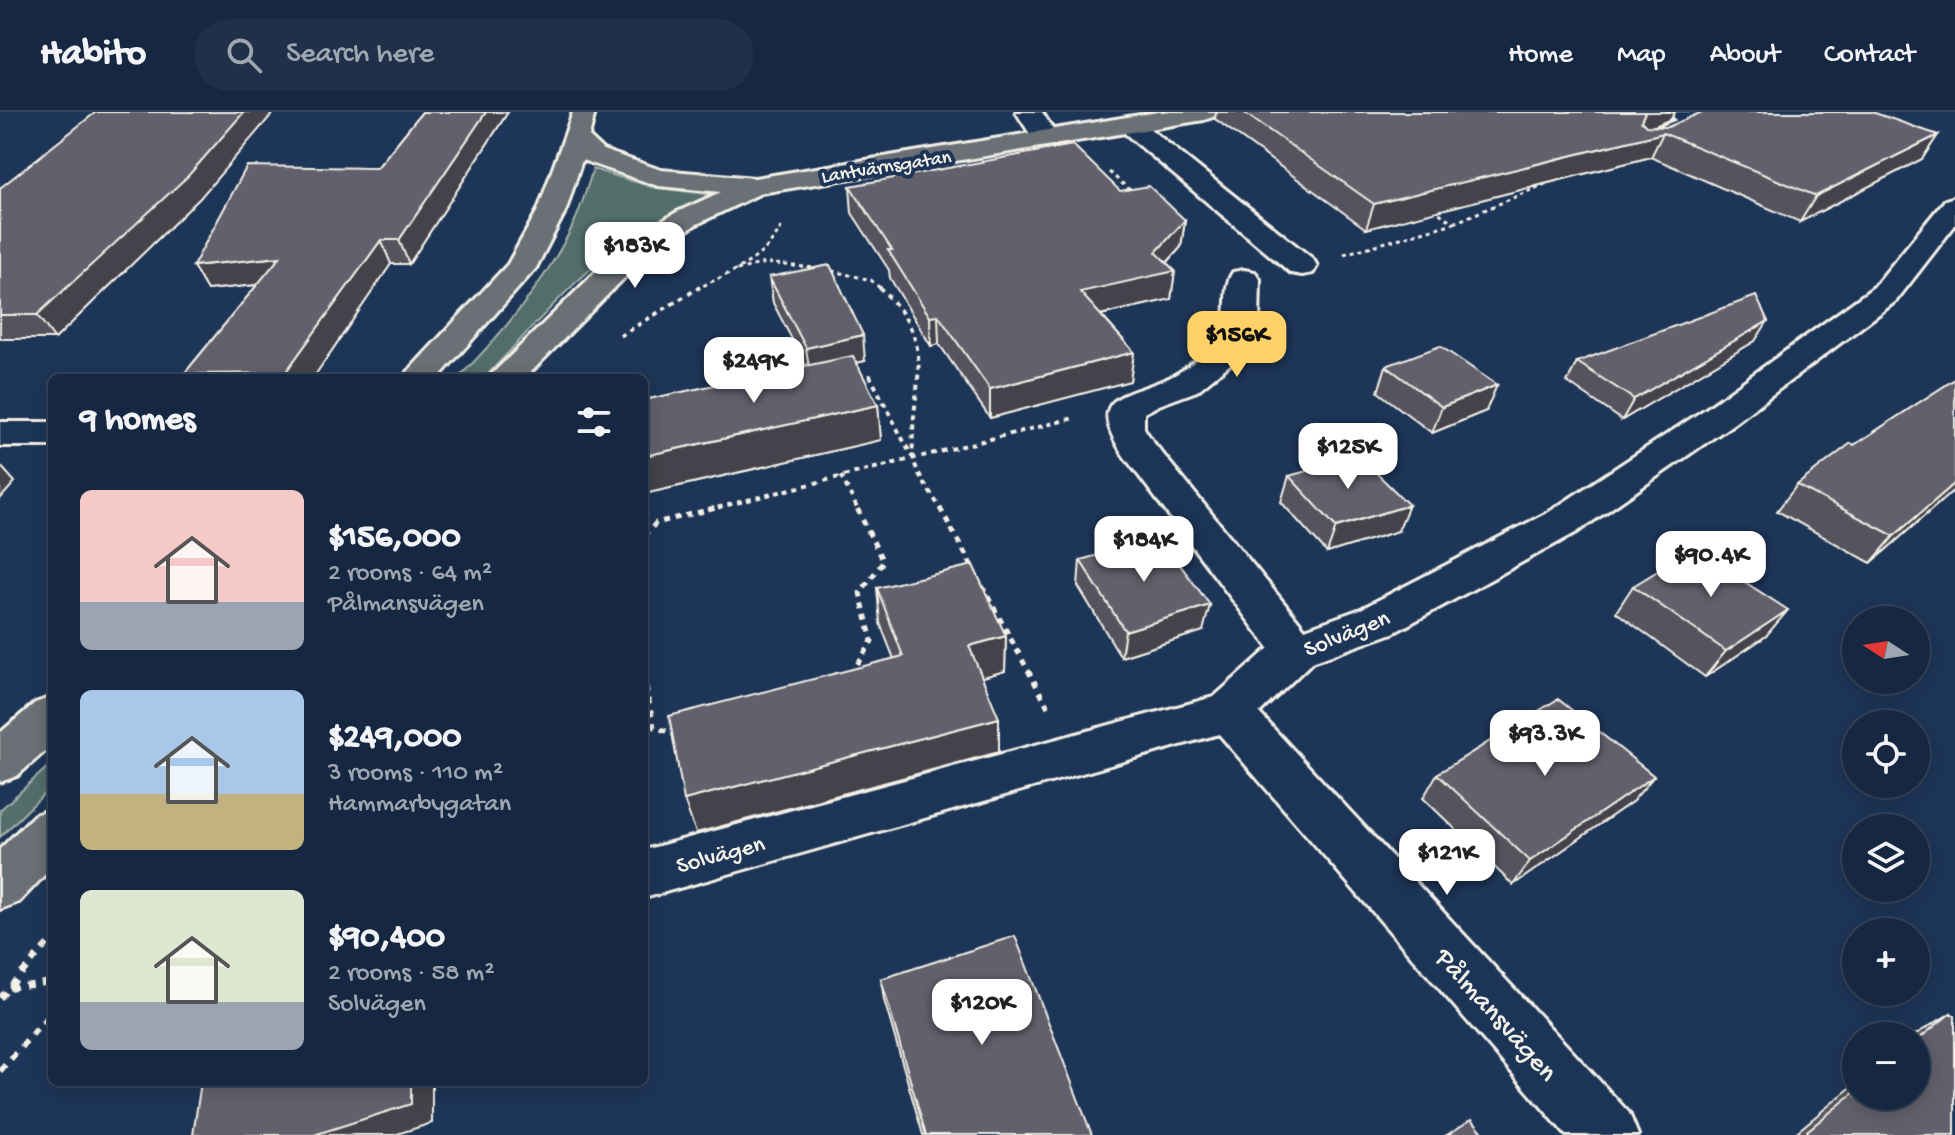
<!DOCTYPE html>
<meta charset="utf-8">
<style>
:root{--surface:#162841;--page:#1f3048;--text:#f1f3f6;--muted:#9ea6b1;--line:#35445a;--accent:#ffd166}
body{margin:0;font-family:"Gochi Hand",sans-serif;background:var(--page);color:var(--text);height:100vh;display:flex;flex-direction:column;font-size:30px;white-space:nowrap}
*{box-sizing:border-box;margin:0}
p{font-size:26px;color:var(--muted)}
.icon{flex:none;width:44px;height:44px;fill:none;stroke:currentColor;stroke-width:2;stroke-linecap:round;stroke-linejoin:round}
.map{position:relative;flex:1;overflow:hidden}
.drawer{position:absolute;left:48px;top:262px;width:600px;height:712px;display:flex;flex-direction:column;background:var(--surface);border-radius:12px;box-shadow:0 4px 20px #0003,0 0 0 2px var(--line)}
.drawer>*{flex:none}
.needle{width:52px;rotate:282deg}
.fabs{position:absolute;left:1842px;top:494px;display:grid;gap:16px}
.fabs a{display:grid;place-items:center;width:88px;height:88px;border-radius:50%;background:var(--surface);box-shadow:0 4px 20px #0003,0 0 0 2px var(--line);font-size:40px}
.price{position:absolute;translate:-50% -68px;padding:0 18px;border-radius:16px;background:#fff;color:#222;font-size:26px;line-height:52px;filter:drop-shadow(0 2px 4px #0008)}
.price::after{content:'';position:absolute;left:50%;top:48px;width:24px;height:18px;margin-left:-12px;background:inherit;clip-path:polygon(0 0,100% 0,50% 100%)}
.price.active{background:var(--accent);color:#111}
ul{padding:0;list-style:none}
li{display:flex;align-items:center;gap:24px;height:200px;padding:0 32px}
li span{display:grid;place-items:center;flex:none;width:224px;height:160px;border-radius:12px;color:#555}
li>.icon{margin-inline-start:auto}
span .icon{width:96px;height:96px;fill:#fffc;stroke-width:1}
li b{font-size:34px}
h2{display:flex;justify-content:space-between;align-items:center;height:96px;padding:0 32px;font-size:34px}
header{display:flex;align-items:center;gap:48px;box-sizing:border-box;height:112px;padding:0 40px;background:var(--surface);border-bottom:2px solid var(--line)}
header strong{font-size:38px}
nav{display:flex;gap:44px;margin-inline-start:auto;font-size:28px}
.search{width:560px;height:72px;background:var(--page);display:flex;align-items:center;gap:20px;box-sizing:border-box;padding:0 28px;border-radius:44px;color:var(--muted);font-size:30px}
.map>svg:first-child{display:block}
</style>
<header>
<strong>Habito</strong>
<div class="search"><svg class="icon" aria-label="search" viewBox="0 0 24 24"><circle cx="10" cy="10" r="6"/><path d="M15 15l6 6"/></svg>Search here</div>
<nav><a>Home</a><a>Map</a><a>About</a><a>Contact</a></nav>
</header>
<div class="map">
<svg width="1955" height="1023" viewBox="0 0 1955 1023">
<rect width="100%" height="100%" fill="#1d3557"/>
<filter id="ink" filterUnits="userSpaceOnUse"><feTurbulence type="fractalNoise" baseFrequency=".0125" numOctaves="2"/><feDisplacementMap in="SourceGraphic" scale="16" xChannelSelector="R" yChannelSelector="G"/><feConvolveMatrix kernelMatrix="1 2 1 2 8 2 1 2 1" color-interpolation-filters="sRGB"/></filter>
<g filter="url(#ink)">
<g fill="#536e6b" stroke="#a4b0aa" stroke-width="2">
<path d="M593 57 652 75 721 84C694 93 667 104 642 119 581 156 533 216 484 266H458C502 222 547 168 574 111 582 94 587 75 593 57Z"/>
<path d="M52 651V674L0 725V698Z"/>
</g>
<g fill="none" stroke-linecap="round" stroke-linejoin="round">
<g stroke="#f4f1e8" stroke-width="6">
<g id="minor">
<path d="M1016 0H1042L1059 27 1055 33H1037Z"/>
<path d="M1668 0H1701L1711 8 1707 13 1660 34H1642L1638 28 1642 22 1677 8Z"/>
<path d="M1130 5 1139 8 1313 147 1317 154 1313 161 1302 163 1291 161 1121 18 1117 13 1121 8Z"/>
<path d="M1955 85V113L1896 189 1733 312 1577 420 1393 521 1312 550 1259 601 1629 1001 1638 1023H1566L1219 622 644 786V738L1214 585 1269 536 1124 344C1082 280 1127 286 1171 265 1185 258 1205 242 1215 230 1234 207 1219 180 1233 160L1244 158 1255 160 1260 167 1259 211 1239 245 1197 279 1159 293 1144 301V316L1153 330 1305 517 1361 497 1549 400 1707 296 1874 175 1945 88Z"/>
<rect x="0" y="310" width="52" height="24"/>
</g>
</g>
<g stroke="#f4f1e8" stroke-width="6">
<g id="major">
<path d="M573 0H595L589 25 603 38 661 58 755 66 1158 0H1217L1213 5 1204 8 761 81 695 113 640 150 525 266H488L618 138 675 101 721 80 658 74 582 48 566 98 536 156 438 266H402L508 152 538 98Z"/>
<path d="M52 585V633L17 664 0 670V621L35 591Z"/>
<path d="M52 697V755L19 790 0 797V737L34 703Z"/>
</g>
</g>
<g stroke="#f4f1e8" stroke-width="3" stroke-dasharray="4 4" stroke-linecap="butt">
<path d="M1109 60 1132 80"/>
<path d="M1454 111 1550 70 1547 69"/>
<path d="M1344 142 1454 111 1432 96"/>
<path d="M737 158 765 151 824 157 871 168 881 177"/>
<path d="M696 177C731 160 766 149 783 111"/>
</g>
<g stroke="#f4f1e8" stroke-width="4" stroke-dasharray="5 5" stroke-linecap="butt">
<path d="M879 175C943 235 909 271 913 343 914 360 933 383 941 398"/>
<path d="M620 224 700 175"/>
<path d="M859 266 870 264 912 345"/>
<path d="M841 364 858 398"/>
<path d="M708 398 1074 306"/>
</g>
<g stroke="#f4f1e8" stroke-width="5" stroke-dasharray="6 6" stroke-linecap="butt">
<path d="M940 396 974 458"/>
<path d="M644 424 656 411 716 396"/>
<path d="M982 474 1048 595"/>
<path d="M851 562 872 529 860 481 883 450 857 396"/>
<path d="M644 563 654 615 675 622"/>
</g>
<g stroke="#f4f1e8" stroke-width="6" stroke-dasharray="8 8" stroke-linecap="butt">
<path d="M9 876 52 870"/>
<path d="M0 886 52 827"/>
<path d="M0 959 52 900"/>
</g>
<use href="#minor" fill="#1d3557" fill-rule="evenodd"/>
<use href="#major" fill="#6b6f75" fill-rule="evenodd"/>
</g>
<g fill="#54535d" stroke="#f4f1e8" stroke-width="2">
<path d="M422 0H508L409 152H391L313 266H186L184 262 257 173 207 178 193 154 377 56Z"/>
<path d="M1216 0H1675L1671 7 1654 15 1938 23 1922 47 1800 110 1651 45 1366 117 1215 7Z"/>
<path d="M850 74 1120 79 1185 108 1181 135 1167 151 1175 159 1171 187 1101 203 1134 240 1130 269 990 306 939 232 931 234 890 166 889 158 852 101Z"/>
<path d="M0 76 200 86 55 227H0Z"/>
<path d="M769 165 865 249 856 251 878 293 881 328 644 382V288L806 254 773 191Z"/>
<path d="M1755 229 1622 308 1567 270 1577 250Z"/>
<path d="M1386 254 1486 299 1432 321 1378 280Z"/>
<path d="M1955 267V377L1871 451 1777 399 1797 373 1854 333Z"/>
<path d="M1289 364 1398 419 1327 441 1281 390Z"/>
<path d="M1080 448 1203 519 1121 545 1078 474Z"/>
<path d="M1633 474 1766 524 1705 565 1616 500Z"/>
<path d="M877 476 1006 524 1005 559 982 565 999 640 696 721 894 547 880 511Z"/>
<path d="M1437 662 1633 689 1513 773 1423 686Z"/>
<path d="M881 867 1092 1023H923L884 888Z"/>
<path d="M1951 901 1955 1023H1793L1856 971V984H1916V924H1913Z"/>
</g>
<g fill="#45434c" stroke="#f4f1e8" stroke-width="2">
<path d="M244 0H274L200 86 55 227 37 203Z"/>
<path d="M486 0H508L409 152 399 128Z"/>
<path d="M1645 0H1675L1671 7 1634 23Z"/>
<path d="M1663 21 1651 45 1366 117 1374 92Z"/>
<path d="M1938 23 1922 47 1800 110 1816 84Z"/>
<path d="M1185 108 1181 135 1156 163 1175 159 1171 187 1077 208 1080 180 1156 140Z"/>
<path d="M381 128 391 152 313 266H287L285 261Z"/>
<path d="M280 145 293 169 207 178 193 154Z"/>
<path d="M938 203 939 232 931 234 930 205Z"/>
<path d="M1768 209 1755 229 1622 308 1634 287Z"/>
<path d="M863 223 865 249 810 262 806 236Z"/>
<path d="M1134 240 1130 269 990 306V277Z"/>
<path d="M1497 273 1486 299 1432 321 1442 295Z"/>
<path d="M878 293 881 328 644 382V344Z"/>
<path d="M0 353 15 370 0 387Z"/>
<path d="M1955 371V377L1871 451 1894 424Z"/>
<path d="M1409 393 1398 419 1327 441 1336 415Z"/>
<path d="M1210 493 1203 519 1121 545 1125 519Z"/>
<path d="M1788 498 1766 524 1705 565 1726 539Z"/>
<path d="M1006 524 1005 559 969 569V534Z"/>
<path d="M999 606V640L696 721 684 688Z"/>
<path d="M1654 664 1633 689 1513 773 1530 749Z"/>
<path d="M411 970H432V1011L394 1023H314Z"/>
</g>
<g fill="#62606c" stroke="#f4f1e8" stroke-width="2">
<path d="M96 0H244L188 64 37 203H0V76Z"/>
<path d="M422 0H486L399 128H381L285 261 184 262 280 145 193 154 247 54 377 56Z"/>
<path d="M1243 0H1645L1641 9 1646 14 1668 15 1702 0H1872L1938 23 1816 84 1663 21 1374 92Z"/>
<path d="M1073 33 1120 79 1149 74 1185 108 1156 140 1175 159 1080 180 1134 240 990 277 938 203 930 205 888 138H892L850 74Z"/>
<path d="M830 153 863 223 806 236 769 165Z"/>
<path d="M1756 184 1768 209 1634 287 1577 250Z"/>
<path d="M1440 234 1497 273 1442 295 1386 254Z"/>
<path d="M853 244 878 293 644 344V288Z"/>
<path d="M1955 267V371L1894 424 1797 373 1851 331 1854 333Z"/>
<path d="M1359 344 1409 393 1336 415 1289 364Z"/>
<path d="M1160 426 1210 493 1125 519 1080 448Z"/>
<path d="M1694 437 1788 498 1726 539 1633 474Z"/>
<path d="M973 453 1006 524 969 534 999 606 684 688 669 604 903 544 877 476Z"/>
<path d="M1558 587 1654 664 1530 749 1437 662Z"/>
<path d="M1015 824 1092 1023H926L881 867Z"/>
<path d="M1951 901 1955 904V1023H1810L1807 1019 1856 979V984H1916V929Z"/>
<path d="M201 970H411V992L314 1023H193Z"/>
<path d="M1472 1007 1485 1023H1447Z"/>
</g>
</g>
<g text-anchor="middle" stroke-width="8" stroke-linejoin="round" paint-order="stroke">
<g font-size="20" fill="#f4f1e8" stroke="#1d3557">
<text transform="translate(886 53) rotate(-9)" y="7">Lantvärnsgatan</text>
</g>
<g font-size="24" fill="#f4f1e8" stroke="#1d3557">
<text transform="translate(1346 520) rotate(-22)" y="8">Solvägen</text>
<text transform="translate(720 741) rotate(-15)" y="8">Solvägen</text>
</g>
<g font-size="28" fill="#f4f1e8" stroke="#1d3557">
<text transform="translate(1498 901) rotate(48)" y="10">Pålmansvägen</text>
</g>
</g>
</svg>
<div class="fabs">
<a><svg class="needle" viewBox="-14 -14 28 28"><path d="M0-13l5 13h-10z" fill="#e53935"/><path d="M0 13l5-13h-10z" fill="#9ea6b1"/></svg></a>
<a><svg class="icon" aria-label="locate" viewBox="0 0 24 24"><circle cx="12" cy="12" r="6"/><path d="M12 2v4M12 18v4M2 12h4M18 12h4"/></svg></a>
<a><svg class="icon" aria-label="layers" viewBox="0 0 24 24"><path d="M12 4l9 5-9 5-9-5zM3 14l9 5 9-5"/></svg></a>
<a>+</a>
<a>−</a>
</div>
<b class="price" style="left:635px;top:178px">$183K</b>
<b class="price active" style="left:1237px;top:267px">$156K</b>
<b class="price" style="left:754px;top:293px">$249K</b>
<b class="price" style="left:1348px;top:379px">$125K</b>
<b class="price" style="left:1144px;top:472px">$184K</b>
<b class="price" style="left:1711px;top:487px">$90.4K</b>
<b class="price" style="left:1545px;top:666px">$93.3K</b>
<b class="price" style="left:1447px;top:785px">$121K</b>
<b class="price" style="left:982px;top:935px">$120K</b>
<section class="drawer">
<h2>9 homes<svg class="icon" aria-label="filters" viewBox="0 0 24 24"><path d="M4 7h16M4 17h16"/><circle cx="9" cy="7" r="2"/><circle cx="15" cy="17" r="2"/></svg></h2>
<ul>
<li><span style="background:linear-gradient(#f6c9c9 70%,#9aa5b1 0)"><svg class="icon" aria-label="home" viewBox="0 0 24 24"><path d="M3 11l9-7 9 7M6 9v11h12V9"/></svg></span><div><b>$156,000</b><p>2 rooms · 64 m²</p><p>Pålmansvägen</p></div></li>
<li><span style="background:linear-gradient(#a9c7e8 65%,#c2b280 0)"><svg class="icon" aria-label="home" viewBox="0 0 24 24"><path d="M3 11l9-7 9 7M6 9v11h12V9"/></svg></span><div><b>$249,000</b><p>3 rooms · 110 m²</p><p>Hammarbygatan</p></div></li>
<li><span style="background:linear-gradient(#dfe7d0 70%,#9aa5b1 0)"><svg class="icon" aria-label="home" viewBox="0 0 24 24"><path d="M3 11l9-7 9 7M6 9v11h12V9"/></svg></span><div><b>$90,400</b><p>2 rooms · 58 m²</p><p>Solvägen</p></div></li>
</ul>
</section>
</div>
